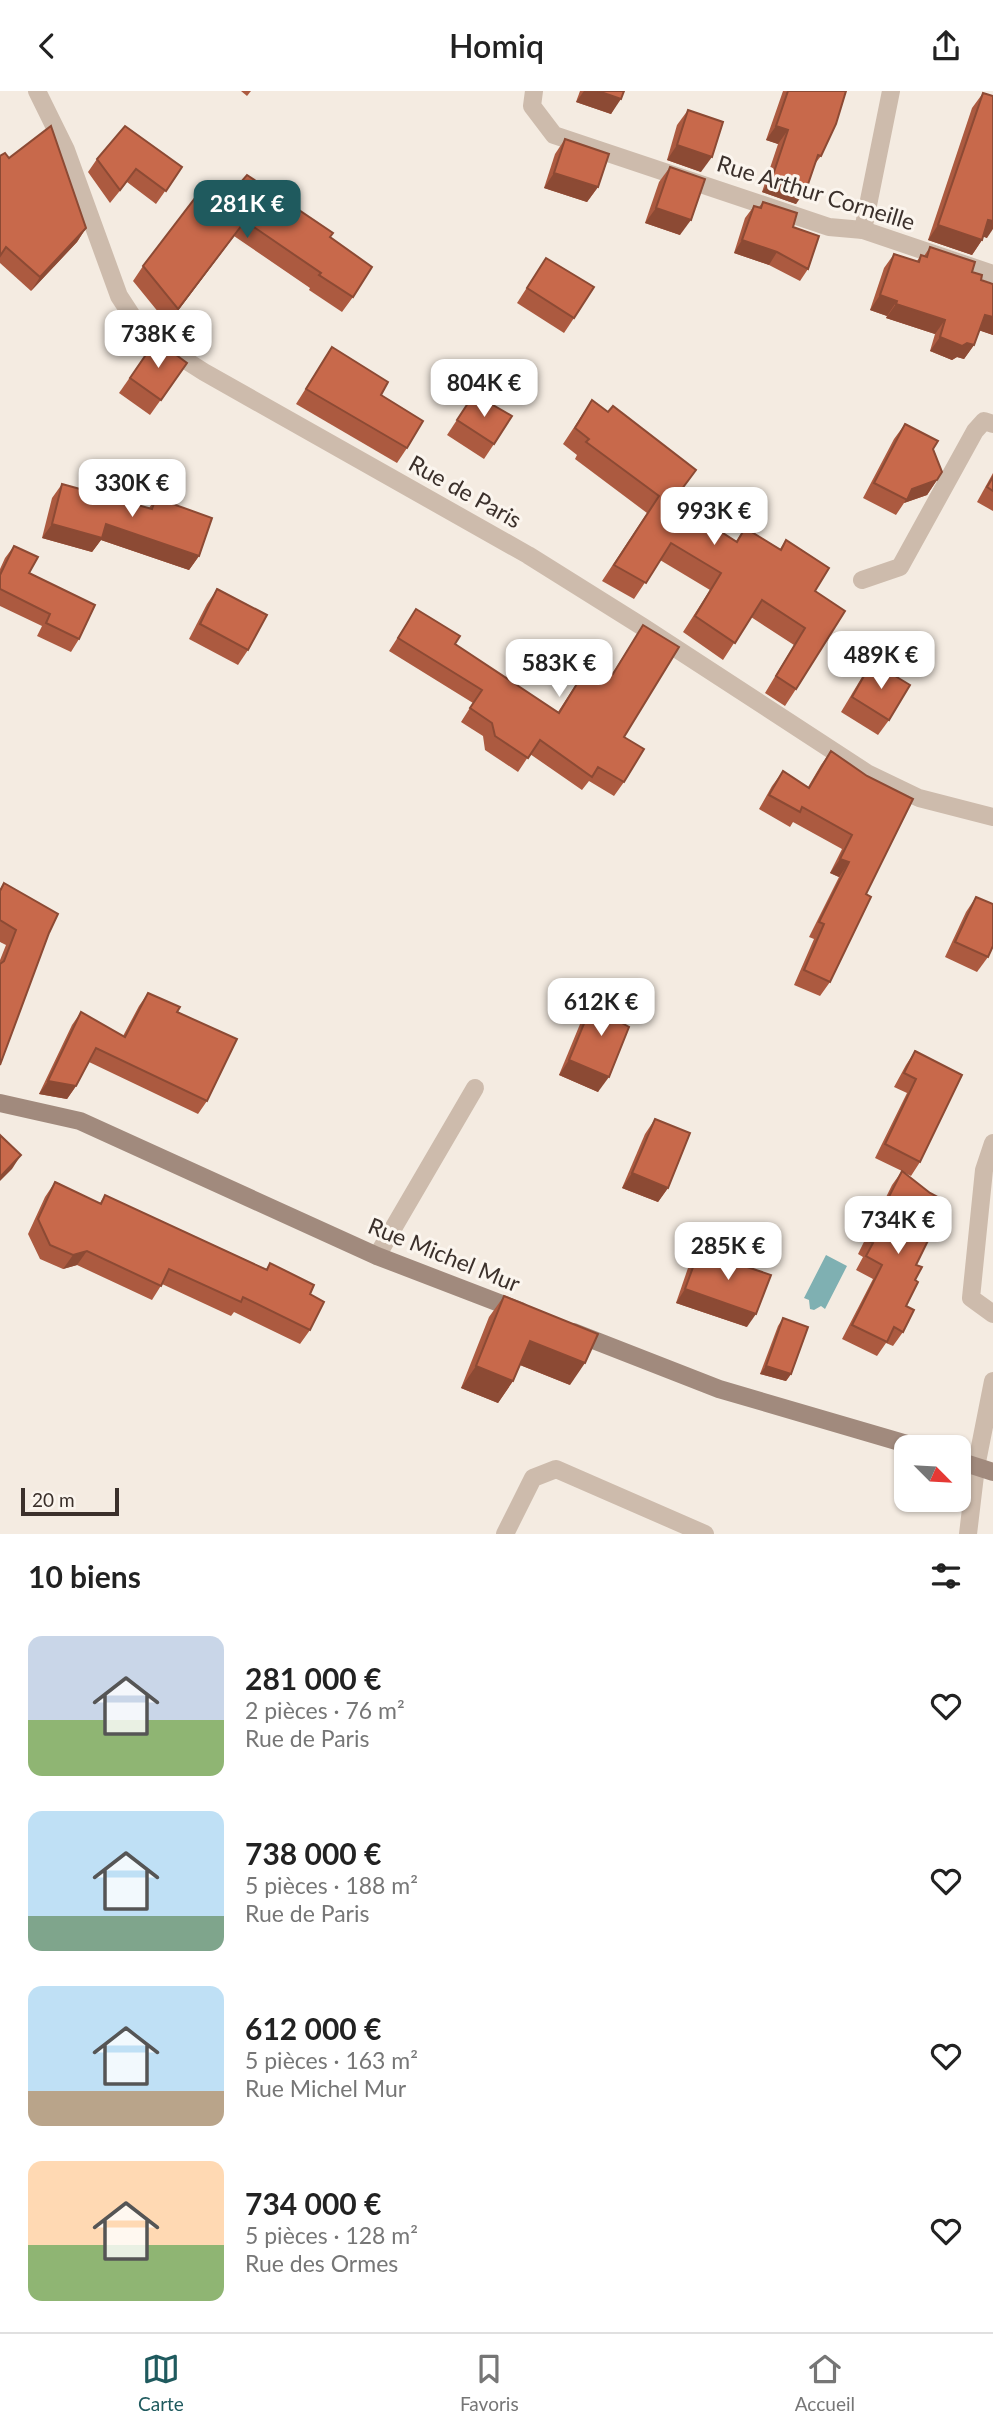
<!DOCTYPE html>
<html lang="fr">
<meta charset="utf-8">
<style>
:root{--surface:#fff;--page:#f6f6f6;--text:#222;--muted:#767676;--line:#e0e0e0;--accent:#1f5a5e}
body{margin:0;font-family:Lato,sans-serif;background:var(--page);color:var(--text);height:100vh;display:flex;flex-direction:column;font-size:26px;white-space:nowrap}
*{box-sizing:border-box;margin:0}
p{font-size:23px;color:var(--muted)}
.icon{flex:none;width:38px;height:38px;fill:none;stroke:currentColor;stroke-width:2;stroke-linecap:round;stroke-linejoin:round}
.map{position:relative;height:1443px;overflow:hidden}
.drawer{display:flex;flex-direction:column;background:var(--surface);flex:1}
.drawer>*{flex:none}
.needle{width:46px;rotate:114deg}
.fabs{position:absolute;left:894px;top:1344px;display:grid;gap:14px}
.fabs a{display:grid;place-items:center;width:77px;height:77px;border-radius:14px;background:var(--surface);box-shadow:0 2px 5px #0004;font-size:35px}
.scale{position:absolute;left:21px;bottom:18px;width:98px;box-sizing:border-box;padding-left:7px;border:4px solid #3b302b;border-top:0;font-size:19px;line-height:24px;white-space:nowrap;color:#3b302b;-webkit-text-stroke:5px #fbf5ee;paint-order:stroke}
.price{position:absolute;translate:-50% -60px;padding:0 16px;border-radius:14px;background:#fff;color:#222;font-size:23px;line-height:46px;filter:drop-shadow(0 2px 4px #0008)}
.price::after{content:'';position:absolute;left:50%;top:42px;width:21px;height:16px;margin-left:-10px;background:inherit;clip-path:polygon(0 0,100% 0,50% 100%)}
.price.on{background:var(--accent);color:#fff}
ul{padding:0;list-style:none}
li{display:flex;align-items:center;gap:21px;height:175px;padding:0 28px}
li span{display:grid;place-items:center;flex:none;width:196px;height:140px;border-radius:14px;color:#555}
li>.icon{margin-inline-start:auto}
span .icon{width:84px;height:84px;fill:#fffc;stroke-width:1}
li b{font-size:30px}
h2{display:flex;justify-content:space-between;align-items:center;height:84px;padding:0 28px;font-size:30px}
header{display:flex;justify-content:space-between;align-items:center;height:91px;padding:0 28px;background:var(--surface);font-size:32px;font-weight:600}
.dock{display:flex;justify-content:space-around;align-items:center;height:98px;border-top:2px solid var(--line);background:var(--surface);font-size:19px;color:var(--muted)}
.dock a{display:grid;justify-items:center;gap:4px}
.dock .on{color:var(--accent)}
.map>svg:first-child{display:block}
</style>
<header><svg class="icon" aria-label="back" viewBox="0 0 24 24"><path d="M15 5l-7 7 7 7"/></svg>Homiq<svg class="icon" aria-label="share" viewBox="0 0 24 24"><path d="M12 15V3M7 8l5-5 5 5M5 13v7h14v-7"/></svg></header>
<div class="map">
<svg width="993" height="1443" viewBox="0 0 993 1443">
<rect width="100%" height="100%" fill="#f4ebe1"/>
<path fill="#7fb0b2" d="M826 1164 847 1175 825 1218 821 1215 814 1219 810 1218 809 1209 804 1207Z"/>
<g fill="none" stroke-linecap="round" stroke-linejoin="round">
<g stroke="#cdbbac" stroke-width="18">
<path d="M862 489 900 476 975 340 984 330 993 333"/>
<path d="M993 1052 984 1079 971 1207 993 1223"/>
<path d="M377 1165 475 997"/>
</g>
<g stroke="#cdbbac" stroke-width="18">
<path d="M37 0 66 59 119 205 134 228 171 260 204 281 528 464 643 536 867 682 919 707 993 726"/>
<path d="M534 0 532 15 554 44 829 136 863 139 993 183"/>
<path d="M863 139 891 0"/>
<path d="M505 1443 533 1387 556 1378 705 1443"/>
<path d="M968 1443 976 1376 993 1290"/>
</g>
<g stroke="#a18a7d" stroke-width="18">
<path d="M0 1012 80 1030 377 1165 520 1220"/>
<path d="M573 1241 719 1298 917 1356"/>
<path d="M959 1370 993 1381"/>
</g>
</g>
<g fill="#ac5a40">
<path d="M241 0H251L247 5Z"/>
<path d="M580 0H624L611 23 576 11Z"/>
<path d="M783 0H846L821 65 814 74 796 113 762 101 778 53 766 49Z"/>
<path d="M983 2 987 147 983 145 982 149 972 164 928 149 972 17Z"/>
<path d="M688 19 701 81 667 69 677 34Z"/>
<path d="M565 48 598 96 587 111 544 97 555 63Z"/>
<path d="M0 65 9 67 86 137 77 151 31 200 0 172Z"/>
<path d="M97 68 182 76 156 113 127 91 110 112 88 81Z"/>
<path d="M670 76 680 144 645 132 659 91Z"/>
<path d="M763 111 793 136 808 178 800 190 769 174 734 162 745 127 754 115 759 116Z"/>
<path d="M222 113 330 146 353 206 342 221 309 199 310 197 234 145 168 233 133 190 143 175Z"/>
<path d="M930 156 972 181 981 189 993 193V244L979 239 974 254 964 268 957 266 952 269 930 260 935 243 886 227 887 225 870 219 884 177 894 163 917 170 921 164 924 165Z"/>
<path d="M546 167 574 227 564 242 517 212Z"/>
<path d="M156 249 187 272 150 324 119 302Z"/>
<path d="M332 256 381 304 407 357 397 372 296 313Z"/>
<path d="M474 303 494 353 484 368 447 344Z"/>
<path d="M592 309 608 321 696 379 673 410 736 450 745 437 780 458 786 449 815 500 796 598 785 615 765 602 794 554 751 526 723 569 683 541 710 499 660 469 634 508 602 490 647 422 575 368 577 364 563 353Z"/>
<path d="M905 333 933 358 937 389 927 404 904 412 896 424 863 407 894 348Z"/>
<path d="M993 382V420L977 411Z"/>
<path d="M62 393 149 417 156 407 199 465 189 479 101 449 92 461 42 447 52 407Z"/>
<path d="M14 455 29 482 79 548 71 561 37 545 42 535 0 515V478L5 467Z"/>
<path d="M217 498 248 559 238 574 189 548 207 513Z"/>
<path d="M416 518 455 553 558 621 591 570 612 583 643 534 624 646V691L614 705 589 690 582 699 530 663 518 681 485 659 483 645 461 631 473 612 389 560Z"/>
<path d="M872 571 889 629 878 644 841 621 862 586Z"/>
<path d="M831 660 867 685 866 803 830 891 820 905 794 894 814 848 809 846 839 786 830 782 842 758 793 731 790 736 759 718 772 695 783 680 808 696 821 674Z"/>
<path d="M4 792 49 842 0 974V869L6 854 0 851V798Z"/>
<path d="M976 806 988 866 977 881 945 866 966 821Z"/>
<path d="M148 902 177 921 207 1010 198 1023 89 971 76 995 67 1008 39 1003 72 934 81 921 123 945 139 915Z"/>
<path d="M595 906 622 932 598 1001 559 984 585 921Z"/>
<path d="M915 960 920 1071 911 1085 903 1081 916 1174 915 1189 906 1215 903 1241 893 1255 886 1252 877 1265 842 1248 873 1188 856 1179 863 1166 858 1163 892 1094 902 1080 875 1067 907 1002 894 996 906 974Z"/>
<path d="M655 1028 668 1097 658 1111 622 1097 645 1043Z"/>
<path d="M55 1091 100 1112 105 1104 266 1178 270 1172 310 1203V1239L300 1253 234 1221 231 1225 162 1193 152 1209 77 1174 63 1178 40 1168 28 1143 45 1106Z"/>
<path d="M699 1160 747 1236 676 1212 689 1174Z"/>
<path d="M504 1205 570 1294 520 1274 513 1290 498 1312 461 1297 489 1226Z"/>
<path d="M783 1227 791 1283 786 1290 760 1283 778 1235Z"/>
</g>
<g fill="#8c4a34">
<path d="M584 0H598L621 8 611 23 576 11Z"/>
<path d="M776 35 788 39 778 53 766 49Z"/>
<path d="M677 54 712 66 701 81 667 69Z"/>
<path d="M554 82 598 96 587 111 544 97Z"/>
<path d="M772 87 806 99 796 113 762 101Z"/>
<path d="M656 117 691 129 680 144 645 132Z"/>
<path d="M988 129 993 130V138L987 147 978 144Z"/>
<path d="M245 130 234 145 168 233 178 218Z"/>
<path d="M938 134 982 149 972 164 928 149Z"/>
<path d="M86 137 77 151 31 200 40 186Z"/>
<path d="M742 149 777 161 769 174 734 162Z"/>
<path d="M880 204 897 210 887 225 870 219Z"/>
<path d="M896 213 945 229 935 243 886 227Z"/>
<path d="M985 224 993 226V244L975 238Z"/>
<path d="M940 246 967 252 974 254 964 268 957 266 952 269 930 260Z"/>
<path d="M937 389 927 404 904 412 912 398Z"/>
<path d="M52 433H106L199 465 189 479 101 449 92 461 42 447Z"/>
<path d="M840 768 849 771 839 786 830 782Z"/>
<path d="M569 969 609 986 598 1001 559 984Z"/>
<path d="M48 990 76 995 67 1008 39 1003Z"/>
<path d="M21 1064 12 1078 0 1090V1086Z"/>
<path d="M632 1082 668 1097 658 1111 622 1097Z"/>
<path d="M87 1160 77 1174 63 1178 73 1164Z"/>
<path d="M685 1198 756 1223 747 1236 676 1212Z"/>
<path d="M530 1250 585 1272 570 1294 515 1272Z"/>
<path d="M476 1275 513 1290 498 1312 461 1297Z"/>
<path d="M766 1275 791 1283 786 1290 760 1283Z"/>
</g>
<g fill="#c8694b" stroke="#8c4a34" stroke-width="2">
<path d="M598 0H624L621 8Z"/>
<path d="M788 0H846L836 33 821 65 818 64 806 99 772 87 788 39 776 35Z"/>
<path d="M983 2 993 5V130L988 129 982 149 938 134Z"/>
<path d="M688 19 723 31 712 66 677 54Z"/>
<path d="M51 35 86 137 40 186 6 156 0 165V65L5 62 9 67Z"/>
<path d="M125 35 182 76 166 100 136 78 120 99 97 68Z"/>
<path d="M565 48 609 63 598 96 554 82Z"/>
<path d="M670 76 705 88 691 129 656 117Z"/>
<path d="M247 84 333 142 330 146 372 176 353 206 319 184 321 182 245 130 178 218 143 175 202 98 222 113Z"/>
<path d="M763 111 797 122 793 136 819 145 808 178 777 161 742 149 754 115 761 117Z"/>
<path d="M930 156 975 171 972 181 982 184 981 189 993 193V226L985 224 974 254 967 252 962 255 940 246 945 229 896 213 897 210 880 204 894 163 919 171 921 164 927 166Z"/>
<path d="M546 167 594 196 574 227 527 197Z"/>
<path d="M156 249 187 272 161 309 130 287Z"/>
<path d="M332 256 388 291 381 304 423 330 407 357 306 298Z"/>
<path d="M474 303 512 325 494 353 457 329Z"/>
<path d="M592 309 608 321 613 315 696 379 673 410 737 451 745 437 781 459 786 449 829 477 815 500 845 520 796 598 776 585 805 537 762 509 735 552 695 525 721 482 671 452 646 492 614 474 659 405 586 351 589 348 575 337Z"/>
<path d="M905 333 938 350 933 358 942 381 937 389 912 398 907 409 874 392Z"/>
<path d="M993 386V400L987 396Z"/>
<path d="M62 393 152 418 156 407 212 427 199 465 106 433 102 447 52 433Z"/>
<path d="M14 455 38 466 29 482 95 514 79 548 46 532 50 523 0 498V484Z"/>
<path d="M217 498 267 524 248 559 200 533Z"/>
<path d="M416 518 460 545 455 553 559 622 591 570 613 583 643 534 679 556 624 646 644 658 624 691 598 676 592 686 540 649 528 667 495 645 492 632 470 617 482 599 398 547Z"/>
<path d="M872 571 910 594 889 629 852 606Z"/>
<path d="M831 660 867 685 913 708 866 803 871 806 830 891 804 879 824 833 819 831 849 771 840 768 852 744 802 716 800 721 769 704 783 680 809 697Z"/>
<path d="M4 792 58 823 49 842 0 974V873L4 870 16 839 0 829V800Z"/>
<path d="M976 806 993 813V855L988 866 955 851Z"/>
<path d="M148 902 180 916 177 921 237 948 207 1010 96 957 76 995 48 990 81 921 125 946Z"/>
<path d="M595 906 627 919 622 932 629 936 609 986 569 969Z"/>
<path d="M915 960 962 984 920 1071 885 1053 916 988 904 982Z"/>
<path d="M655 1028 690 1042 668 1097 632 1082Z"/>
<path d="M0 1044 21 1064 0 1086Z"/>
<path d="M902 1080 930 1102 947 1111 916 1174 922 1176 915 1189 918 1191 906 1215 914 1219 903 1241 894 1236 887 1251 852 1234 882 1174 866 1165 873 1152 867 1149Z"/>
<path d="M55 1091 101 1113 105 1104 267 1179 270 1172 314 1194 310 1203 324 1211 310 1239 243 1206 241 1211 169 1178 161 1195 87 1160 73 1164 50 1154 38 1128Z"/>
<path d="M699 1160 771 1184 756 1223 685 1198Z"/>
<path d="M504 1205 598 1243 585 1272 530 1250 513 1290 476 1275Z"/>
<path d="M783 1227 808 1236 791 1283 766 1275Z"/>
</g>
<g text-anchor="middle" stroke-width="6" stroke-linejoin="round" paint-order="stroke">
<g font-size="23" fill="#3b302b" stroke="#fbf5ee">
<text transform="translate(816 102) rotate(17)" y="8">Rue Arthur Corneille</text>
<text transform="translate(465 401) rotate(29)" y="8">Rue de Paris</text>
<text transform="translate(444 1164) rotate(22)" y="8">Rue Michel Mur</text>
</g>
</g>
</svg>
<div class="fabs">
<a><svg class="needle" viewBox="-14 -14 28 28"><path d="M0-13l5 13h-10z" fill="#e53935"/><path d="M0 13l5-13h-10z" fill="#767676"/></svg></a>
</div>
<div class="scale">20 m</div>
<b class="price on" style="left:247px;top:149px">281K €</b>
<b class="price" style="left:158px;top:279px">738K €</b>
<b class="price" style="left:484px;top:328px">804K €</b>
<b class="price" style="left:132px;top:428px">330K €</b>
<b class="price" style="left:714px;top:456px">993K €</b>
<b class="price" style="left:881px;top:600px">489K €</b>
<b class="price" style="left:559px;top:608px">583K €</b>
<b class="price" style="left:601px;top:947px">612K €</b>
<b class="price" style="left:898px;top:1165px">734K €</b>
<b class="price" style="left:728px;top:1191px">285K €</b>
</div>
<section class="drawer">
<h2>10 biens<svg class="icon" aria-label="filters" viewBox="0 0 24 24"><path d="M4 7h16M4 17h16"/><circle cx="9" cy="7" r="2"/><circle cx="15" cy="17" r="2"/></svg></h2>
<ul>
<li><span style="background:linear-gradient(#c9d6e8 60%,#8fb573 0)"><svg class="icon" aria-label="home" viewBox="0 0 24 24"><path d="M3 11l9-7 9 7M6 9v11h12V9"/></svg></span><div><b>281 000 €</b><p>2 pièces · 76 m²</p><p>Rue de Paris</p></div><svg class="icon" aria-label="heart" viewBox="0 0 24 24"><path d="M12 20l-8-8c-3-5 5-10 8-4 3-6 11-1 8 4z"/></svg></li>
<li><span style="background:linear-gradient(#bfe0f5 75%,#7fa58c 0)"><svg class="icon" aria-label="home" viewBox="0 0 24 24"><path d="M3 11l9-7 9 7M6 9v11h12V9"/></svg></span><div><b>738 000 €</b><p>5 pièces · 188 m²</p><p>Rue de Paris</p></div><svg class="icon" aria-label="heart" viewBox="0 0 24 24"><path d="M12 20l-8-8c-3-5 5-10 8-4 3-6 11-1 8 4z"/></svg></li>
<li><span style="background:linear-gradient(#bfe0f5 75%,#b9a48a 0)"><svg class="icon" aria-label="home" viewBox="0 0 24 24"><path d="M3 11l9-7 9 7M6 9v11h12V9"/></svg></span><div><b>612 000 €</b><p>5 pièces · 163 m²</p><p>Rue Michel Mur</p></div><svg class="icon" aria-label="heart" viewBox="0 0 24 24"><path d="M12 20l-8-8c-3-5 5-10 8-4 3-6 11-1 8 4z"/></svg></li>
<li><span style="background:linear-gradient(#ffd9b3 60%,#8fb573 0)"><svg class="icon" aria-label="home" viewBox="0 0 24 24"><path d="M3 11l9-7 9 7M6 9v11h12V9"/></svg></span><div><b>734 000 €</b><p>5 pièces · 128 m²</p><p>Rue des Ormes</p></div><svg class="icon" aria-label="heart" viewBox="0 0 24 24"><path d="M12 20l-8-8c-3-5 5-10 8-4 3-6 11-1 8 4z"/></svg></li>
</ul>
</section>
<nav class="dock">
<a class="on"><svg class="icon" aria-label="map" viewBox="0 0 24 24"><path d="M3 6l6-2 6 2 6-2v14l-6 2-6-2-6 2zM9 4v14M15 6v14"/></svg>Carte</a>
<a><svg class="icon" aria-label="saved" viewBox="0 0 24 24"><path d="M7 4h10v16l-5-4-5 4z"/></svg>Favoris</a>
<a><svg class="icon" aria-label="home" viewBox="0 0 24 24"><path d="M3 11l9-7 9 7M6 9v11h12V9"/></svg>Accueil</a>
</nav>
